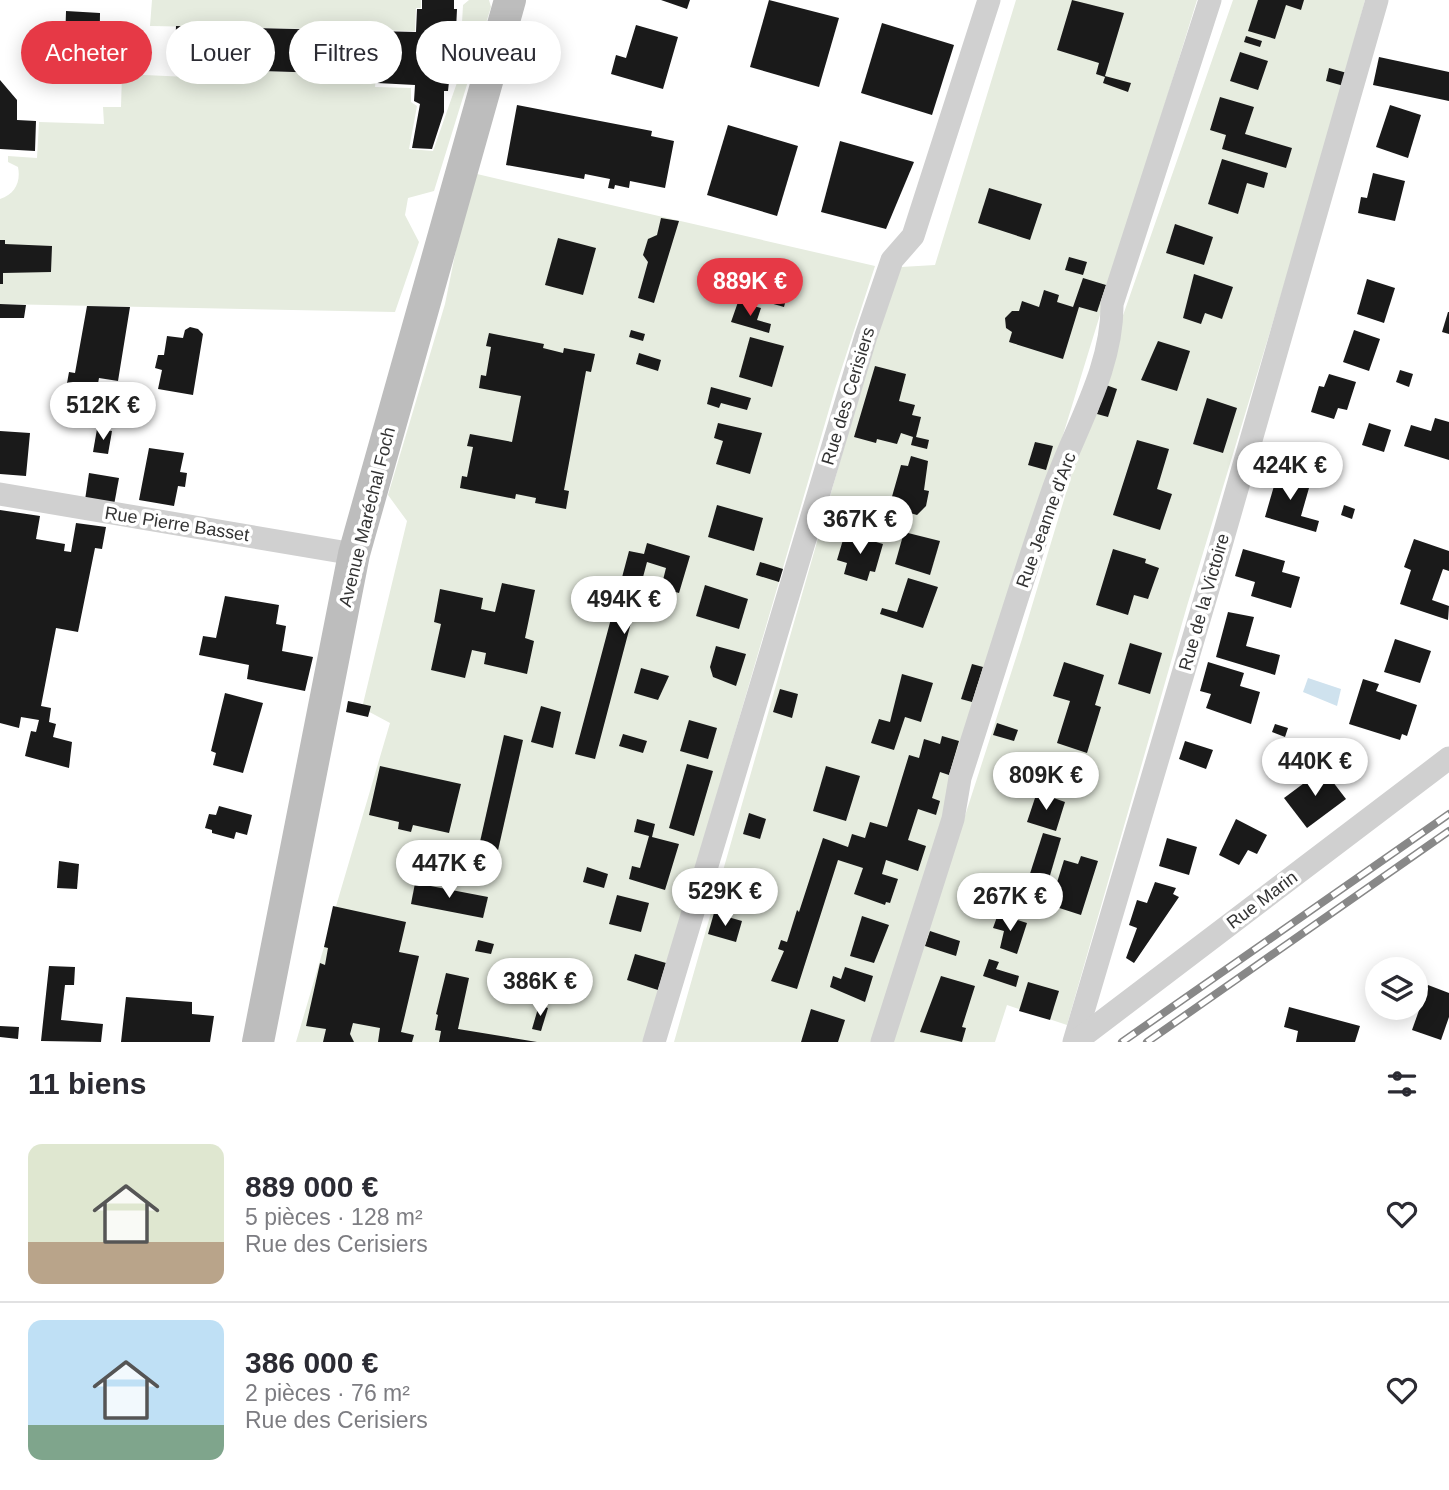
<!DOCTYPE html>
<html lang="fr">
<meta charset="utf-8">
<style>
:root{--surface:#fff;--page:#f7f7f7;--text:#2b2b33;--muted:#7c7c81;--line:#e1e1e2;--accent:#e63946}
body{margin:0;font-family:Helvetica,sans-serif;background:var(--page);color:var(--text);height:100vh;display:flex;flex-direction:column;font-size:26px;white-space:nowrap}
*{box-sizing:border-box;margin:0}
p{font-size:23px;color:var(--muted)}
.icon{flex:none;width:38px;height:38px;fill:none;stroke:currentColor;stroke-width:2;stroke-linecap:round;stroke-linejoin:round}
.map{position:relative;height:1042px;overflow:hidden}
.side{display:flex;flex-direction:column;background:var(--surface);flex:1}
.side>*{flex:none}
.hud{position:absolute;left:21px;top:21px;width:700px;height:63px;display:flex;gap:14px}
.buttons{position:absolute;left:1365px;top:957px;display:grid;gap:14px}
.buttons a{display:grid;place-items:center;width:63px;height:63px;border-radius:50%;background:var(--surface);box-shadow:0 4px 18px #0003;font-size:35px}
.price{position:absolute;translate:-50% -60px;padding:0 16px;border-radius:24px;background:#fff;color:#222;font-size:23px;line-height:46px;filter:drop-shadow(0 2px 4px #0008)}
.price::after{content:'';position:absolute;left:50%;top:42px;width:21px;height:16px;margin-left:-10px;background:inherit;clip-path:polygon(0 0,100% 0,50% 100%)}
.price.current{background:var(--accent);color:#fff}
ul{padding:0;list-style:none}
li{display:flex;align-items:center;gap:21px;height:175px;padding:0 28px}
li+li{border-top:2px solid var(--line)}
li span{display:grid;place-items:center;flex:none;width:196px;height:140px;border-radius:14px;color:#555}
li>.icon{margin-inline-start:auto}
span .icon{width:84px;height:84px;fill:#fffc;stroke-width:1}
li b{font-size:30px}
h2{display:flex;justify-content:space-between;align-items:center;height:84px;padding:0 28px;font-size:30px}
.tag{padding:0 24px;border-radius:32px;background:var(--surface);box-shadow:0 4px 18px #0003;font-size:24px;line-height:63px}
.tag.current{background:var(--accent);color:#fff}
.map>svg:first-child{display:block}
</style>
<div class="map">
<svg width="1449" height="1042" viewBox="0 0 1449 1042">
<rect width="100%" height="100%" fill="#fff"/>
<g fill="#e6ecdf">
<path d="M152 0H421V8H416L415 31 150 26Z"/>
<path d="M469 0H489L491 7 434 191 408 198 405 215 419 242 395 312 0 304V199C15 194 21 182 18 167L8 162V156L37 158 39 122 104 124 103 107H121L122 74 210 78 211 65 231 66 232 70 356 74 357 69 377 70 375 87 411 88V102L417 106 409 149 433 151 459 77 463 5Z"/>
<path d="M1016 0H1197L876 1042H674L867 367 901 267 935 265Z"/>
<path d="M1233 0H1365L1321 163 1187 606 1067 1025 1007 1005 995 1042H892L1022 639 1097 390Z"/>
<path d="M477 174 875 266 835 389 645 1042H296L390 723 362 708 407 521 388 495 445 304 458 240Z"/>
</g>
<path fill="#cfe2ee" d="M1308 678 1341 689 1337 706 1303 692Z"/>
<g fill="#1a1a1a">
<path d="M422 0H454V9H457L454 72H450L448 91H444V112L432 149 412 148 420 104 414 101 415 85 377 83V70L357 69 356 74 231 70V66L211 65V78L182 76V65L174 64 175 59 170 60V51H175L176 26 416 32 417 9H422Z"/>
<path d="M661 0H690L687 9Z"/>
<path d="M769 0 839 18 819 87 750 67Z"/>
<path d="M1072 0 1124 13 1105 76 1131 83 1128 92 1103 83 1105 77 1096 74 1099 63 1057 50Z"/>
<path d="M1258 0H1304L1301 10 1286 5 1275 39 1248 31Z"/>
<path d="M66 11 100 13 99 83 64 82Z"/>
<path d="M882 23 954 45 932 115 861 93Z"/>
<path d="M636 25 678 37 663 89 611 74 616 55 626 58Z"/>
<path d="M1246 36 1262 41 1260 47 1244 42Z"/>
<path d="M1240 52 1268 61 1258 90 1230 81Z"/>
<path d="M1379 57 1449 72V101L1373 85Z"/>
<path d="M1329 68 1347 73 1344 86 1326 81Z"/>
<path d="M0 80 17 100V120L36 121 35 151 0 149Z"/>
<path d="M1220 97 1254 107 1245 134 1292 148 1286 168 1222 149 1226 135 1210 130Z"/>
<path d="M517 105 652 131 651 136 674 141 665 188 630 181 629 188 615 185 614 189 608 188 610 179 585 174 584 179 506 165Z"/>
<path d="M1390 105 1421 115 1408 158 1376 147Z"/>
<path d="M728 125 798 146 777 216 707 195Z"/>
<path d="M840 141 914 162 886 229 821 212Z"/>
<path d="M1222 159 1268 173 1264 188 1247 183 1238 214 1208 204Z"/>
<path d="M1373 173 1405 181 1395 221 1358 213 1361 197 1367 198Z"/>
<path d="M989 188 1042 204 1030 240 978 223Z"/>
<path d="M661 218 679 221 654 303 638 298 648 262 643 255 648 239 657 235Z"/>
<path d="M1175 224 1213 237 1204 265 1166 253Z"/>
<path d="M558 238 596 248 583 295 545 285Z"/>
<path d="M0 240H5V244L52 246 51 272 3 273V284H0Z"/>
<path d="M1069 257 1087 262 1083 275 1065 270Z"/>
<path d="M766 261 794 269 784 307 756 299Z"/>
<path d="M1194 274 1233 287 1222 319 1205 313 1201 324 1183 318Z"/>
<path d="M1083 278 1106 285 1097 312 1079 307 1063 359 1009 342 1012 332 1006 328 1005 318 1012 311H1019L1022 301 1039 307 1044 290 1059 295 1057 302 1073 307Z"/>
<path d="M1367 279 1395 288 1384 323 1357 314Z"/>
<path d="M738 302 761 308 757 320 771 324 769 333 731 322Z"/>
<path d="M0 304 26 305 24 318H0Z"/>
<path d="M87 306 130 307 118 381 99 378 94 406 64 400 69 372 75 373Z"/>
<path d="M1448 312H1449V334L1442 332Z"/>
<path d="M190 327 198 329 203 334 193 395 158 389 162 370 155 368 158 355H164L167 336 183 338 185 330Z"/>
<path d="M631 330 645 334 643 341 629 337Z"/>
<path d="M1354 330 1380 339 1369 371 1343 362Z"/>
<path d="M489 333 544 344 543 348 563 353 564 348 595 354 591 372 586 371 564 490 569 491 566 509 535 503 536 498 516 494 515 499 460 488 462 476 467 477 473 447 467 446 470 434 512 442 521 396 479 388 481 375 486 376 491 347 486 346Z"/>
<path d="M750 337 784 346 772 387 739 377Z"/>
<path d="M1158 341 1190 351 1177 391 1141 380Z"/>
<path d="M639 353 661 360 658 371 636 364Z"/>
<path d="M875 366 906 374 899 401 915 405 912 415 921 417 916 437 929 440 927 449 911 445 913 437 901 433 897 444 877 439 876 443 854 437Z"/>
<path d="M1400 370 1413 374 1409 387 1396 382Z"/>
<path d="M1329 374 1356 382 1347 410 1338 408 1334 419 1311 412 1319 386 1324 387Z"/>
<path d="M1106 385 1117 389 1108 417 1097 414Z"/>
<path d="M711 387 751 398 747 410 721 403 719 408 707 404Z"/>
<path d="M1207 398 1237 408 1223 453 1193 444Z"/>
<path d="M1435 418 1449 422V460L1404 446 1411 425 1431 431Z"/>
<path d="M718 423 762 433 750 474 716 464 723 441 714 438Z"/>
<path d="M1369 423 1391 430 1384 452 1362 445Z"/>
<path d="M97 429 112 431 108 454 93 452Z"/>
<path d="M0 431 30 433 26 476 0 474Z"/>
<path d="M1137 440 1169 449 1157 489 1172 494 1160 530 1113 515Z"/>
<path d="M1035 442 1053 446 1046 470 1028 465Z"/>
<path d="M149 448 184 453 180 472 187 473 185 487 178 486 174 506 139 500Z"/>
<path d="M911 456 928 461 924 490 929 491 926 506 917 515 889 507 901 465 908 466Z"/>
<path d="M1278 472 1311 481 1301 516 1319 521 1316 532 1265 517Z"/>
<path d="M89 473 119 478 114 505 85 500Z"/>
<path d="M717 505 763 518 754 551 708 537Z"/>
<path d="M1344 505 1355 509 1352 519 1341 515Z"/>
<path d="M0 510 40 516 36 539 65 544 64 551 71 552 76 523 106 527 102 549 95 548 78 632 56 628 41 706 51 708 49 722 56 724 53 737 72 742 69 768 25 756 31 731 36 732 39 720 21 717 19 728 0 723Z"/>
<path d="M904 532 940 541 930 575 895 564Z"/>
<path d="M845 533 883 544 875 572 870 571 867 581 844 574 847 563 837 560Z"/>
<path d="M1414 539 1449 551V571L1443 569 1432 600 1449 606 1448 620 1400 604 1411 570 1404 567Z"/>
<path d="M647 543 690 556 679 593 661 588 666 568 647 562 595 759 575 754 629 551 644 554Z"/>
<path d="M1113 549 1146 559 1145 563 1159 568 1148 599 1134 595 1128 615 1096 605Z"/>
<path d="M1243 549 1285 561 1282 572 1300 577 1291 608 1251 596 1255 582 1235 576Z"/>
<path d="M760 562 783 569 779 582 756 575Z"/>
<path d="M908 578 938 587 923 628 880 614 882 608 897 612Z"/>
<path d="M502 583 535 590 525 638 534 641 527 674 484 664 486 653 472 650 465 678 431 670 441 624 434 622 440 589 483 598 481 609 495 612Z"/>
<path d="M705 585 748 599 739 629 696 616Z"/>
<path d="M225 596 279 605 276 624 286 626 282 651 313 657 305 691 247 679 249 665 199 655 203 636 216 638Z"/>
<path d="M1228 612 1254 617 1246 646 1280 655 1275 675 1216 657Z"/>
<path d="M1395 639 1431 651 1420 683 1384 672Z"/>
<path d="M1130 643 1162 653 1150 694 1118 684Z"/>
<path d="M716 646 746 654 736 686 713 677 710 667Z"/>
<path d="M1064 662 1104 675 1095 705 1101 707 1087 753 1057 743 1070 701 1053 696Z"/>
<path d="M1208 662 1244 673 1240 686 1260 692 1251 724 1206 708 1211 694 1200 691Z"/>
<path d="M972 664 983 667 972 702 961 699Z"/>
<path d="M641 668 669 676 658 700 634 693Z"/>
<path d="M902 674 933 683 921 722 905 717 894 750 871 743 879 719 890 722Z"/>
<path d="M1363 679 1379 684 1376 691 1417 705 1407 736 1402 734 1400 740 1349 724Z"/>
<path d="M780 689 798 694 792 718 773 712Z"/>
<path d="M225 693 263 703 243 773 213 765 216 753 211 751Z"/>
<path d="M348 701 371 706 368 717 346 712Z"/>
<path d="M541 706 561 712 553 748 531 742Z"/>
<path d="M689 720 717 728 708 759 680 751Z"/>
<path d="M997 723 1018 730 1014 741 993 735Z"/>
<path d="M1275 724 1288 728 1285 737 1272 732Z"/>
<path d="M623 734 647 741 643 753 619 746Z"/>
<path d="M504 735 523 740 494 868 475 864Z"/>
<path d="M942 736 959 741 949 775 940 772 932 798 940 801 936 815 918 809 908 840 926 846 918 871 886 860 882 874 898 879 890 903 886 902 885 905 854 894 863 868 838 860 797 989 771 981 784 951 778 949 781 940 787 942 797 910 799 912 823 838 848 847 852 834 865 838 870 822 887 827 909 755 919 758 924 739 940 744Z"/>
<path d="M1185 741 1213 750 1206 769 1179 759Z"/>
<path d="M687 764 713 771 694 836 669 828Z"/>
<path d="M380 766 461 784 449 833 413 825 411 832 398 829 399 822 369 815Z"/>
<path d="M826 766 860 776 846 821 813 811Z"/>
<path d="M1323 769 1346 799 1307 828 1284 798Z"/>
<path d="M1037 792 1065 802 1056 831 1027 822Z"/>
<path d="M219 806 252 815 247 835 236 832 234 839 212 833V830L205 828 209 814 216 815Z"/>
<path d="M749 813 766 819 760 839 743 834Z"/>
<path d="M637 819 655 824 652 837 679 844 665 890 629 879 632 866 640 868 649 836 634 832Z"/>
<path d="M1236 819 1267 835 1257 854 1248 850 1239 865 1219 855Z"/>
<path d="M1043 833 1061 838 1046 889 1027 883Z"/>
<path d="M1167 838 1197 847 1189 875 1159 866Z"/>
<path d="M1081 856 1098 861 1081 915 1050 905 1064 860 1078 864Z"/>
<path d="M59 861 79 864 77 889 57 888Z"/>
<path d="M587 867 608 874 604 888 583 882Z"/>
<path d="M1155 882 1176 888 1173 894 1179 897 1134 963 1126 958 1137 928 1129 925 1137 900 1147 903Z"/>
<path d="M415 883 488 897 483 918 411 904Z"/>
<path d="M617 895 649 903 641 932 609 924Z"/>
<path d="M333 906 406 922 399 952 419 956 401 1032 414 1035 412 1042H378L380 1028 353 1023 350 1034 354 1042H323L326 1029 306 1026 320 963 325 965 328 948 324 947Z"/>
<path d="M714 913 742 921 736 942 708 934Z"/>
<path d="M998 914 1027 923 1017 954 1000 948 1004 931 993 928Z"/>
<path d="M862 916 889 925 874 963 850 956Z"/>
<path d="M930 931 960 941 956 956 925 946Z"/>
<path d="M478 940 494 944 491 954 475 951Z"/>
<path d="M635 954 666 963 658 990 627 980Z"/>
<path d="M989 959 999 962 996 969 1019 976 1016 987 983 976Z"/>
<path d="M49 966 75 967 74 985H65L61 1020 103 1024 101 1042 41 1041Z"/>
<path d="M845 967 873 976 865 1002 830 987 833 976 841 979Z"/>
<path d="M446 973 469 978 458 1029 537 1042H439L441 1031 435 1030 438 1015 436 1014Z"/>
<path d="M941 976 975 986 962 1027 966 1028 962 1042 920 1032Z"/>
<path d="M1028 982 1059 991 1050 1020 1019 1011Z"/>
<path d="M1428 985 1449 993V1017L1441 1040 1412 1030Z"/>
<path d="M126 997 192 1002V1014L214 1016 210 1042H121Z"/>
<path d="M539 1005 548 1008 541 1031 532 1029Z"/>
<path d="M1289 1007 1360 1026 1355 1042H1296L1298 1031 1284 1027Z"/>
<path d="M811 1009 845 1020 838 1042H801Z"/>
<path d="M0 1026 19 1027 18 1039 0 1037Z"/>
</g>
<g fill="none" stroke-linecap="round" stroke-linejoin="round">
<g stroke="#d0d0d0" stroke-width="23">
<path d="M0 494 354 554"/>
<path d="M654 1042 866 336 892 260 913 236 989 0"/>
<path d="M882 1042 953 819 960 778C991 682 1020 585 1053 490 1074 430 1113 369 1112 304L1210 0"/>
<path d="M1074 1042 1219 552 1377 0"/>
<path d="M1075 1042 1449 758"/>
</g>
<path stroke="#bdbdbd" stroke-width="32" d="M258 1042 354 554 510 0"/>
<g stroke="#888" stroke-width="8">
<g id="rail">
<path d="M1122 1042 1449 814"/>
<path d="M1147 1042 1449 831"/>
</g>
</g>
<use href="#rail" stroke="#fff" stroke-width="5" stroke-dasharray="16" stroke-linecap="butt"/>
</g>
<g text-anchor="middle" stroke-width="7" stroke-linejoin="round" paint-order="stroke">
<g font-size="18" fill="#333" stroke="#fff">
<text transform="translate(848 396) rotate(-73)" y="6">Rue des Cerisiers</text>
<text transform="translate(367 517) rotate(-76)" y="6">Avenue Maréchal Foch</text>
<text transform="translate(1046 520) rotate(-70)" y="6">Rue Jeanne d'Arc</text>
<text transform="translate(177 524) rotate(9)" y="6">Rue Pierre Basset</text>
<text transform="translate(1204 602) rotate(-74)" y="6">Rue de la Victoire</text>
<text transform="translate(1262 900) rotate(-37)" y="6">Rue Marin</text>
</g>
</g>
</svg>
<div class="buttons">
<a><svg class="icon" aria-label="layers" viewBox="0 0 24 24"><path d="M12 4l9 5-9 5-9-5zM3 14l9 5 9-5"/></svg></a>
</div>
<b class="price current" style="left:750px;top:318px">889K €</b>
<b class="price" style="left:103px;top:442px">512K €</b>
<b class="price" style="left:1290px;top:502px">424K €</b>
<b class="price" style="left:860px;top:556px">367K €</b>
<b class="price" style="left:624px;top:636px">494K €</b>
<b class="price" style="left:1315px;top:798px">440K €</b>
<b class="price" style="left:1046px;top:812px">809K €</b>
<b class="price" style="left:449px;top:900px">447K €</b>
<b class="price" style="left:725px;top:928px">529K €</b>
<b class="price" style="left:1010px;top:933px">267K €</b>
<b class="price" style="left:540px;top:1018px">386K €</b>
<div class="hud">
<a class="tag current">Acheter</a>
<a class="tag">Louer</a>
<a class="tag">Filtres</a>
<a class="tag">Nouveau</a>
</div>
</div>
<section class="side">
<h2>11 biens<svg class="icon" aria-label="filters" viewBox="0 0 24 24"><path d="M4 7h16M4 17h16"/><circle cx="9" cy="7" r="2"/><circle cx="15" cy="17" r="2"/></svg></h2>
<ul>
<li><span style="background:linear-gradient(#dfe7d0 70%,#b9a48a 0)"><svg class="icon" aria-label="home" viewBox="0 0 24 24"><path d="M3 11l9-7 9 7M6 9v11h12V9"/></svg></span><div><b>889 000 €</b><p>5 pièces · 128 m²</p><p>Rue des Cerisiers</p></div><svg class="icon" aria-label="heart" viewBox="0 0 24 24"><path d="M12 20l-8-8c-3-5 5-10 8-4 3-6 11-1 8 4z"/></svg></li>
<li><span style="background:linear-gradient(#bfe0f5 75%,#7fa58c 0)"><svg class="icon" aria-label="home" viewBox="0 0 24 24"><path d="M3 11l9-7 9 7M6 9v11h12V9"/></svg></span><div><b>386 000 €</b><p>2 pièces · 76 m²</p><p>Rue des Cerisiers</p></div><svg class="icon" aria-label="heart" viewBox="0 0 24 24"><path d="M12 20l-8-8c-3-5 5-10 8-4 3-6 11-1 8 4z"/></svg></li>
</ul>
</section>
